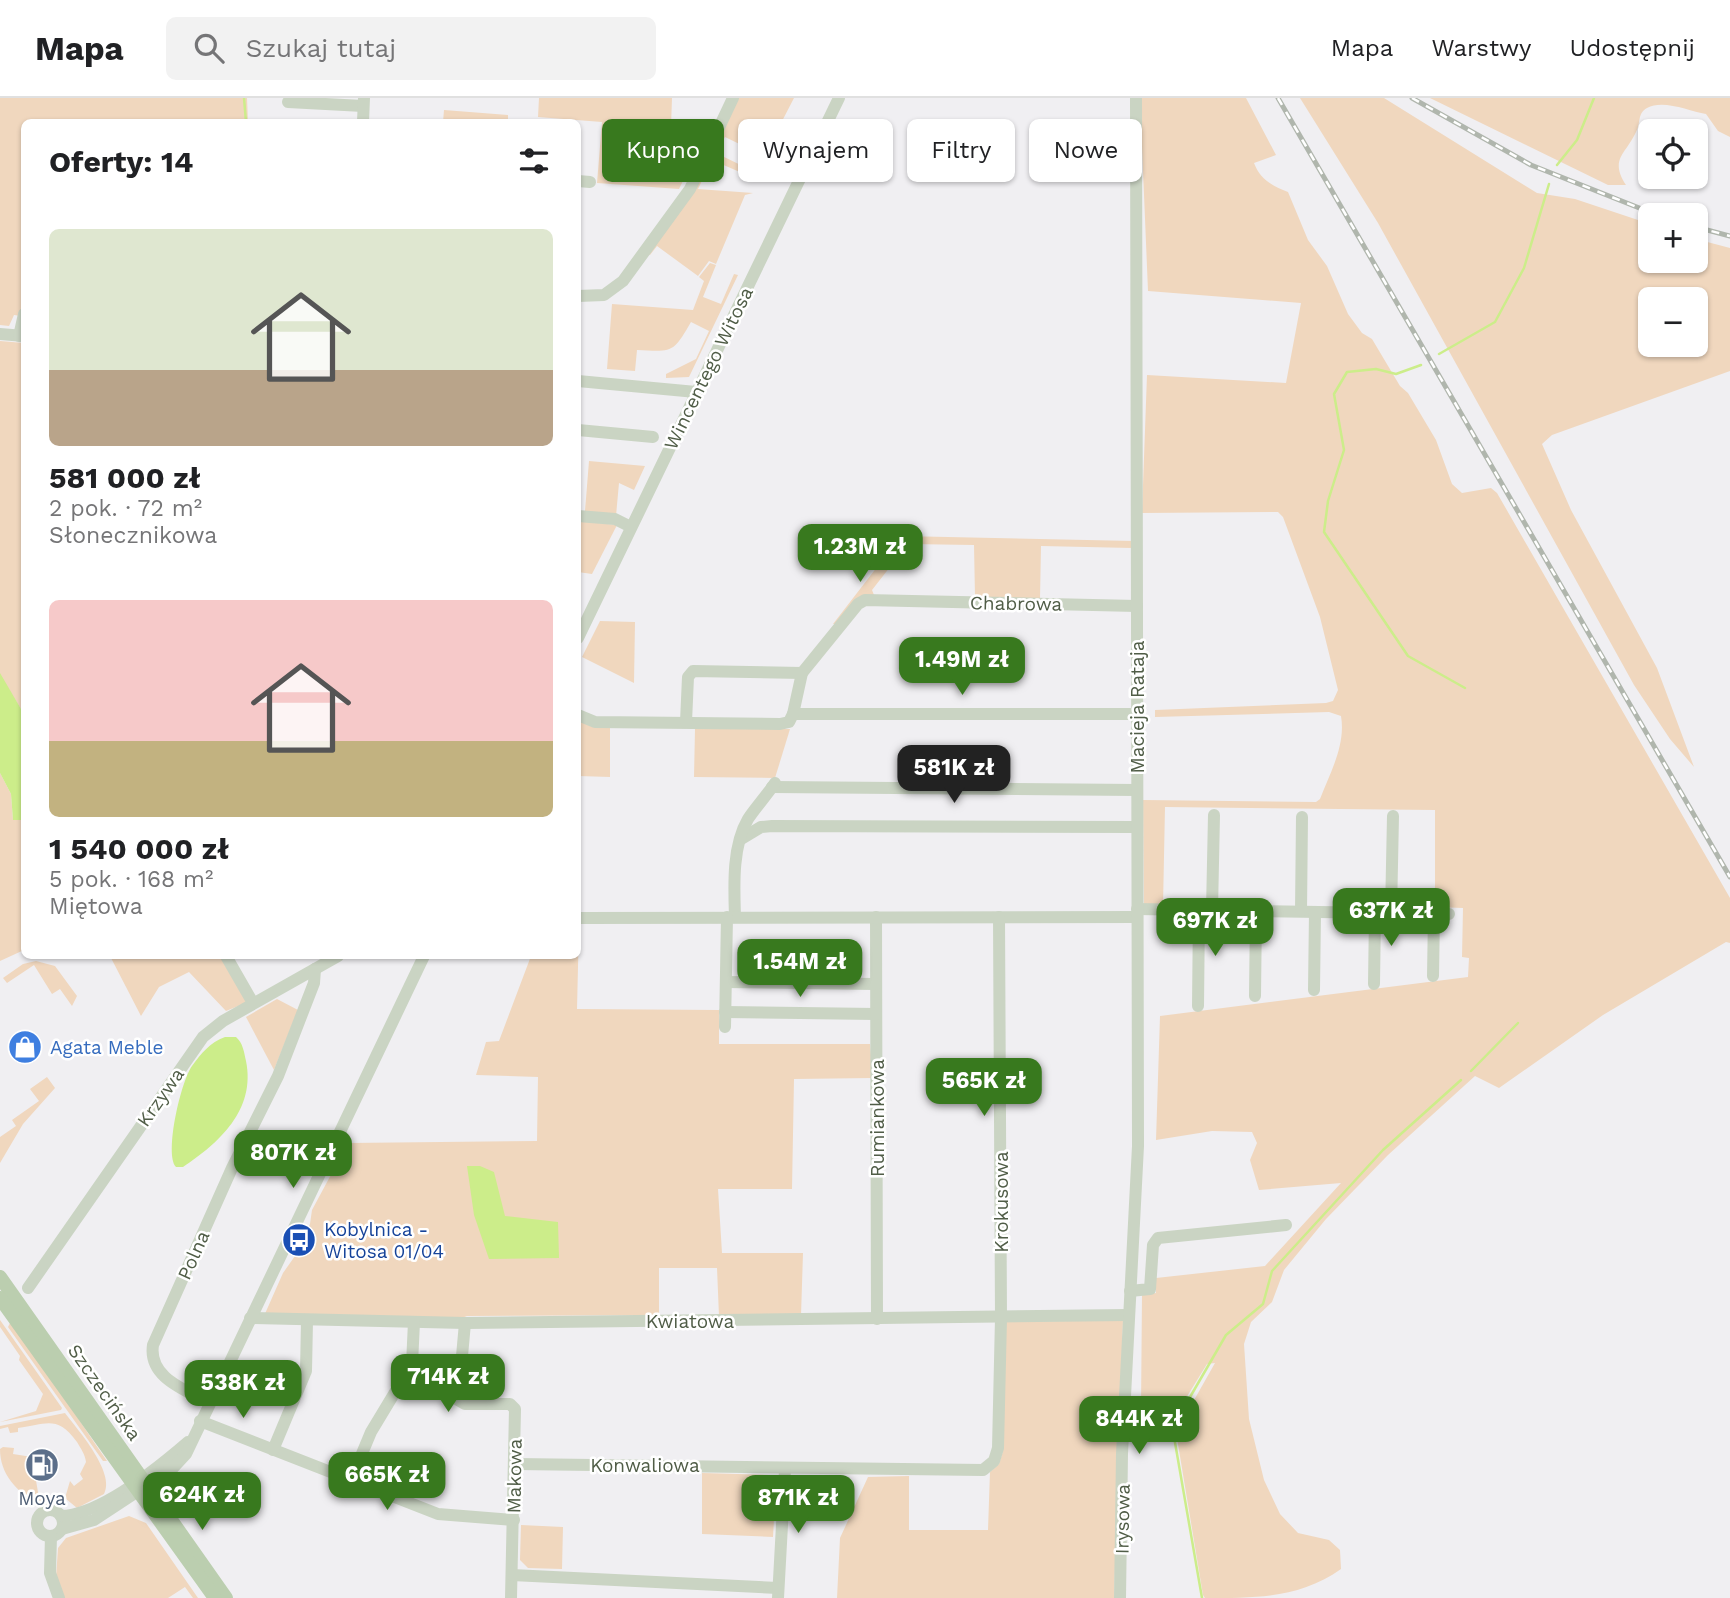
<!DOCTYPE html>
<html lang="pl">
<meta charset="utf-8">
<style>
:root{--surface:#fff;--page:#f2f2f2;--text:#202124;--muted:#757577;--line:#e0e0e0;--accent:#38791e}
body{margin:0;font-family:"Work Sans",sans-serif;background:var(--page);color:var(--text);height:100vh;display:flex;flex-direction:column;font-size:26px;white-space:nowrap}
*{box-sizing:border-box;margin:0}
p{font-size:23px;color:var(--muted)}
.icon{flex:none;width:38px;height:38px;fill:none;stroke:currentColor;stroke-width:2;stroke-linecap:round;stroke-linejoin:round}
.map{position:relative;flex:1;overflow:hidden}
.sheet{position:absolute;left:21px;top:21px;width:560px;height:840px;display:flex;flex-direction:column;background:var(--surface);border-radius:10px;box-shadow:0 2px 5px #0004}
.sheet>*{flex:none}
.hud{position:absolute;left:602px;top:21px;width:665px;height:63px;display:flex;gap:14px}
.buttons{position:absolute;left:1638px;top:21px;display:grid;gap:14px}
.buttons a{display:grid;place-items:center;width:70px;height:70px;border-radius:10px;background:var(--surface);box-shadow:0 2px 5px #0004;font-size:35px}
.price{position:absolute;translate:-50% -60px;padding:0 16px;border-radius:14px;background:var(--accent);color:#fff;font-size:23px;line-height:46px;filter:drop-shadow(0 2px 4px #0008)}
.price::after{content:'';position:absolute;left:50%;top:42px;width:21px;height:16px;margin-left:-10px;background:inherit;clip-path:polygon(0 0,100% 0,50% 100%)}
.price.active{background:#222;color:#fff}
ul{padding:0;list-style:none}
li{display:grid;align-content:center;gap:14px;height:371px;padding:0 28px}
li span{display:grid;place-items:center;height:217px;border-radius:10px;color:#555}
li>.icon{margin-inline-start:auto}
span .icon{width:126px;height:126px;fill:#fffc;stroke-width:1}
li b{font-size:30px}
h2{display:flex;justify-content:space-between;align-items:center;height:84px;padding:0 28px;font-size:30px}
.tag{padding:0 24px;border-radius:10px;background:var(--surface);box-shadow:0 2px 5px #0004;font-size:24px;line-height:63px}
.tag.active{background:var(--accent);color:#fff}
header{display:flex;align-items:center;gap:42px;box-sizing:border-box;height:98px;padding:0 35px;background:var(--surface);border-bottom:2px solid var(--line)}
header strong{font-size:33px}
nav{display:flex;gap:38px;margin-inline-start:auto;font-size:24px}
.search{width:490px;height:63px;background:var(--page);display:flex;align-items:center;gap:18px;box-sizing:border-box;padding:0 24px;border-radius:10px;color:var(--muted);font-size:26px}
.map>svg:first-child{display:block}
</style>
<header>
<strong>Mapa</strong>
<div class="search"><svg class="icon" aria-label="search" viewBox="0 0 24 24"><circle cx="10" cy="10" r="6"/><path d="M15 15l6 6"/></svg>Szukaj tutaj</div>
<nav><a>Mapa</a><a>Warstwy</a><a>Udostępnij</a></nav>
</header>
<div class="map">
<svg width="1730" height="1500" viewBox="0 0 1730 1500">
<rect width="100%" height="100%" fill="#f0eff2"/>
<g fill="#f0d7be" fill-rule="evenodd">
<path d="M0 0H247L248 24H24V200L21 218 14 217 9 228 0 227Z"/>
<path d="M539 0H672L671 29 708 32 679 91 597 85 602 24 538 19Z"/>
<path d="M736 0H794L764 58 725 39 716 55 759 76 756 81 712 62 698 91 753 95 745 97 716 166 709 163 698 178 657 148 650 157 647 155Z"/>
<path d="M1140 0H1246L1276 57 1254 65C1260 81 1272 88 1288 94L1308 142 1327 168 1348 216 1362 235 1372 241 1400 288 1408 295 1436 342 1452 386 1462 395 1491 390 1497 395 1730 800V845L1726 844 1603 917 1499 990 1475 978 1388 1057 1326 1121 1284 1172 1272 1204 1251 1224 1244 1246 1249 1321 1264 1382 1280 1416 1298 1435 1329 1442 1340 1452 1341 1471C1300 1500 1258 1500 1205 1500L1203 1497 1176 1334 1215 1265 1207 1266 1183 1305 1141 1311 1142 1196 1156 1195V1180L1265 1168 1341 1085 1259 1092 1250 1062 1257 1045 1252 1034 1212 1033 1156 1042 1160 918 1468 879 1469 860 1462 859 1463 810 1435 809V712L1165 709 1163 808 1144 806 1143 702 1316 704 1320 701C1330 675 1346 647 1341 618L1329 614 1155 619V612L1326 605 1333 603 1338 592 1320 519 1283 419 1278 414 1142 415 1147 277 1286 285 1301 205 1148 193Z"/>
<path d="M1300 0H1384L1537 95 1575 101 1650 126V163H1696V141L1730 150V273L1552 337 1542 346 1571 412 1657 570 1694 669 1670 641 1634 587 1378 125ZM1650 201H1696V247H1650Z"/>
<path d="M1430 0H1730V39L1718 33 1706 16C1689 13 1663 1 1647 10 1637 15 1641 26 1636 34 1626 56 1609 61 1626 87H1608Z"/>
<path d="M444 12 508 17V24H443Z"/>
<path d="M710 165 716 167 703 199 721 206 734 176 738 177 689 279 666 280V276L696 261 709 233 691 224C673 255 673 254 637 252L635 273 607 271 612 206 693 212 704 183 699 179Z"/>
<path d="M0 243 24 245V616L0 577Z"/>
<path d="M589 363 645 368 634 392 619 385 616 418 585 413Z"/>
<path d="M578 423 617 427 592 476 578 474Z"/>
<path d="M901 438 1134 443 1132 450 1041 448 1040 501 975 499 974 447 908 446 872 492 874 497 838 526H833Z"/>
<path d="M600 523 635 524 634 585 582 559Z"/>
<path d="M578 621 610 628V679L578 678Z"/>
<path d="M695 631H790L775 680 694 679Z"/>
<path d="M0 675 11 696 13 722H24V852L0 863Z"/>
<path d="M578 826H579L577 911 719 912V946H870L873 980 794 981 792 1091H718L722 1155H803L801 1218H719L717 1170H659V1217L467 1218 459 1221 264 1218 283 1175 295 1158 310 1126 312 1112 348 1045 537 1043 538 979 476 977 486 944 499 943 531 858H578Z"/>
<path d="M110 858H222L248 904 226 913 189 874 159 889 141 918Z"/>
<path d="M36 863 55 868 77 898 72 908 60 891 52 896 34 867 7 885 3 880 23 866Z"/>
<path d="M277 901 298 912 274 972 246 919Z"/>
<path d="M47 979 55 990 23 1026 0 1065V1039L16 1028 12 1022 39 1003 30 991Z"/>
<path d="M0 1222 62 1310 61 1312 0 1324 36 1313 43 1296 19 1262 20 1258 0 1229Z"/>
<path d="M1123 1222 1114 1500H837L840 1440 868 1379 909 1378V1432H988L990 1374 999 1366 1003 1353 1004 1224Z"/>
<path d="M10 1225C46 1269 75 1317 107 1363H103L8 1229Z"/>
<path d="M65 1315C78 1332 116 1375 104 1396L77 1410 65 1400 70 1383 74 1388 83 1381 80 1376 86 1364C85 1356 81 1351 77 1344 57 1317 47 1326 18 1330V1334L10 1335 8 1329 0 1331V1328Z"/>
<path d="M3 1349 14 1350 13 1356 32 1359 39 1400 52 1398V1404L38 1406C16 1393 0 1376 0 1351Z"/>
<path d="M702 1375 769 1377 776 1385 773 1439 702 1436Z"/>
<path d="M129 1418 146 1425 198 1500H193L185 1489 168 1500H64L56 1479 58 1450 66 1440Z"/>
<path d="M521 1427 563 1429 562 1471 528 1470 520 1462Z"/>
</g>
<g fill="#cced8a">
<path d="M0 575 24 616V722H13L11 696 0 675Z"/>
<path d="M225 939H236C243 945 244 954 246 963 256 1012 219 1045 183 1069H176C164 1056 181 983 192 968 201 956 210 944 225 939Z"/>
<path d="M467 1068H480L494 1074 505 1118 558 1124 559 1160 489 1161 474 1117Z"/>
</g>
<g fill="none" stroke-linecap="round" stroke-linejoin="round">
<g stroke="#cced8a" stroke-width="2.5">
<path d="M244 0 246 24"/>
<path d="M1557 67 1577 42 1594 0"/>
<path d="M1439 256 1495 224 1524 170 1549 86"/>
<path d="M1421 267 1396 276 1376 271 1347 274 1334 296 1344 352 1328 403 1324 434 1408 558 1465 590"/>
<path d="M1471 973 1518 925"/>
<path d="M1202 1500 1173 1333 1175 1325 1226 1237 1263 1206 1272 1173 1383 1052 1461 982"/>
</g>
<g stroke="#cad4c3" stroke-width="12">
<path d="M288 4 363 8"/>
<path d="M363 24 364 0"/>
<path d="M578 83 590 84"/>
<path d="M578 198 604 197 623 183 690 91 733 0"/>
<path d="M0 236 24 238"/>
<path d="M19 238 24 216"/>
<path d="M578 283 696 294"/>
<path d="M578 332 653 339"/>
<path d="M578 418 615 421 631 429"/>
<path d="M578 540 839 0"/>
<path d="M802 575 793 616H1136"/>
<path d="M578 617 595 624 780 626 789 624 793 616"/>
<path d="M686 624 688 579 693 573 802 575 858 506 865 502 1137 508"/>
<path d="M772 689 1137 692"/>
<path d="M741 741 761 729 772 728 1137 729"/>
<path d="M1137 811 1449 816"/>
<path d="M1212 812 1214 717"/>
<path d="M1301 813 1302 719"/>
<path d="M1391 815 1393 718"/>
<path d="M735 819C734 788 732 748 748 721 756 709 767 697 775 685"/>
<path d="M876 819 877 1221"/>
<path d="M578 820 1137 819"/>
<path d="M226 858 253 905"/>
<path d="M1433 878 1434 816"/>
<path d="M726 884 875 886"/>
<path d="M1374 886 1375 815"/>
<path d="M1314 892 1315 814"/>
<path d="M1255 898 1256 813"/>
<path d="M1198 908 1199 812"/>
<path d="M725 914 876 916"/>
<path d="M725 929 727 819"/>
<path d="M28 1190 203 939 223 923 338 858"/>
<path d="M1130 1193 1150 1191 1153 1147 1158 1140 1286 1127"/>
<path d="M250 1220 465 1225 1129 1217"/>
<path d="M465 1225 458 1302 465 1306H510L515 1311 511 1500"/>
<path d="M209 1305C186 1292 148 1280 153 1247L232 1070 278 978 314 885 315 871"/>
<path d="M200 1323 438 1416 514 1422"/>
<path d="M273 1352 306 1273 307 1223"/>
<path d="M516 1366 983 1372 994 1363 998 1350 1001 1220 999 819"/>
<path d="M351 1382 371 1334 412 1266 414 1224"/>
<circle cx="50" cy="1425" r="13"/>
<path d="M61 1418C100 1417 159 1369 188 1344"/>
<path d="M62 1431 94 1422 173 1370 186 1356 424 858"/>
<path d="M51 1438 50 1475 59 1500"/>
<path d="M512 1477 778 1490"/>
<path d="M778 1500 785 1372"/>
<path d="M1120 1500 1122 1356 1138 1048 1136 0"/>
</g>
<g stroke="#bbceaf" stroke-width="14">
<path d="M0 1179 226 1500"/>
<path d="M0 1200 215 1500"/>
</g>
<g stroke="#b0b6ad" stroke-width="5">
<g id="rail">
<path d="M1278 0 1730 779"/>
<path d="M1412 0 1531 67 1657 117"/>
<path d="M1696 129 1730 138"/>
</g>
</g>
<use href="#rail" stroke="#fff" stroke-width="2.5" stroke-dasharray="8" stroke-linecap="butt"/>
</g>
<defs>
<g id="shop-disc" transform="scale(1.75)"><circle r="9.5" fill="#3f7fe0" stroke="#fff"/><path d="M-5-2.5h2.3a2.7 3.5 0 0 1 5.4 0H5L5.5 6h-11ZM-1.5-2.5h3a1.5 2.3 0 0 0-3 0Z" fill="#fff"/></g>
<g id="bus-disc" transform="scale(1.75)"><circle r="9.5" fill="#1a4fb4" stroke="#fff"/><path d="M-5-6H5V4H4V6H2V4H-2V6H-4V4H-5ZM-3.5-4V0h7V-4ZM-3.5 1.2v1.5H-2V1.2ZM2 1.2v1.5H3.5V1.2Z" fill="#fff"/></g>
<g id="fuel-disc" transform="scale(1.75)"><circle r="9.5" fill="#5c6f8a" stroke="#fff"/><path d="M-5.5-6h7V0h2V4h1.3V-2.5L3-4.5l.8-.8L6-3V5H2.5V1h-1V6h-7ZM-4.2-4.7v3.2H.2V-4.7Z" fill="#fff"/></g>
</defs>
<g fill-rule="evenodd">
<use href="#shop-disc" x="25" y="949"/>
<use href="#bus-disc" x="299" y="1142"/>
<use href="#fuel-disc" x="42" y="1367"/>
</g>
<g text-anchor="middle" stroke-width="5" stroke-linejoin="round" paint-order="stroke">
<g font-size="19" fill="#505d47" stroke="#fff">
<text transform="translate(708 270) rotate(-64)" y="7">Wincentego Witosa</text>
<text transform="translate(1016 505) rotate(1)" y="7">Chabrowa</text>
<text transform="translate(1137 609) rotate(-90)" y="7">Macieja Rataja</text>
<text transform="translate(160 999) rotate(-55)" y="7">Krzywa</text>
<text transform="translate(877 1020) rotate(-90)" y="7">Rumiankowa</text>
<text transform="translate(1001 1104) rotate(-90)" y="7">Krokusowa</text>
<text transform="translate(193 1157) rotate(-66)" y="7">Polna</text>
<text x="690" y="1230">Kwiatowa</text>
<text transform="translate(105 1294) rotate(55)" y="7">Szczecińska</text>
<text x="645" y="1374">Konwaliowa</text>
<text transform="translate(514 1378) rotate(-89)" y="7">Makowa</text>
<text transform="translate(1122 1421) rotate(-89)" y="7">Irysowa</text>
</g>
<g font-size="19" fill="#366cbe" stroke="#fff" text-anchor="start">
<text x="50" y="956">Agata Meble</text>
</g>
<g font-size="19" fill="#164399" stroke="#fff" text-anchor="start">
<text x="324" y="1138">Kobylnica -<tspan x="324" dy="22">Witosa 01/04</tspan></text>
</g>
<g font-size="19" fill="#4e5e75" stroke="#fff">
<text x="42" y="1407">Moya</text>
</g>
</g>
</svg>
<div class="buttons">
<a><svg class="icon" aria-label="locate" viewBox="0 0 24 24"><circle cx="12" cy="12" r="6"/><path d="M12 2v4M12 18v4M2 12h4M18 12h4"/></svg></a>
<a>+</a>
<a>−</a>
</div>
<b class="price" style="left:860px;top:486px">1.23M zł</b>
<b class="price" style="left:962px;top:599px">1.49M zł</b>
<b class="price active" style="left:954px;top:707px">581K zł</b>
<b class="price" style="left:1391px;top:850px">637K zł</b>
<b class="price" style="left:1215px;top:860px">697K zł</b>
<b class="price" style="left:800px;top:901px">1.54M zł</b>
<b class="price" style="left:984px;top:1020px">565K zł</b>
<b class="price" style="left:293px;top:1092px">807K zł</b>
<b class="price" style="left:448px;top:1316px">714K zł</b>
<b class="price" style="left:243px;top:1322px">538K zł</b>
<b class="price" style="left:1139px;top:1358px">844K zł</b>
<b class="price" style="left:387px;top:1414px">665K zł</b>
<b class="price" style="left:202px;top:1434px">624K zł</b>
<b class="price" style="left:798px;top:1437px">871K zł</b>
<div class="hud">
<a class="tag active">Kupno</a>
<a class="tag">Wynajem</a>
<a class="tag">Filtry</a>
<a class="tag">Nowe</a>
</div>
<section class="sheet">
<h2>Oferty: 14<svg class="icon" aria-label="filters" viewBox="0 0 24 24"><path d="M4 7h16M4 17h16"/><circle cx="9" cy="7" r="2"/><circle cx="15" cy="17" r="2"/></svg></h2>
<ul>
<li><span style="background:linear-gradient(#dfe7d0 65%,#b9a48a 0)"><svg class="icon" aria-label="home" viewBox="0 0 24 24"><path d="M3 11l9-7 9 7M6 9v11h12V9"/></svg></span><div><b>581 000 zł</b><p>2 pok. · 72 m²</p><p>Słonecznikowa</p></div></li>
<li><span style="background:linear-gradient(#f6c9c9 65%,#c2b280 0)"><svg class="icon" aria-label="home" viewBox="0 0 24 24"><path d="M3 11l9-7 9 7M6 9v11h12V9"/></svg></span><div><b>1 540 000 zł</b><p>5 pok. · 168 m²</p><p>Miętowa</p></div></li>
</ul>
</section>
</div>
